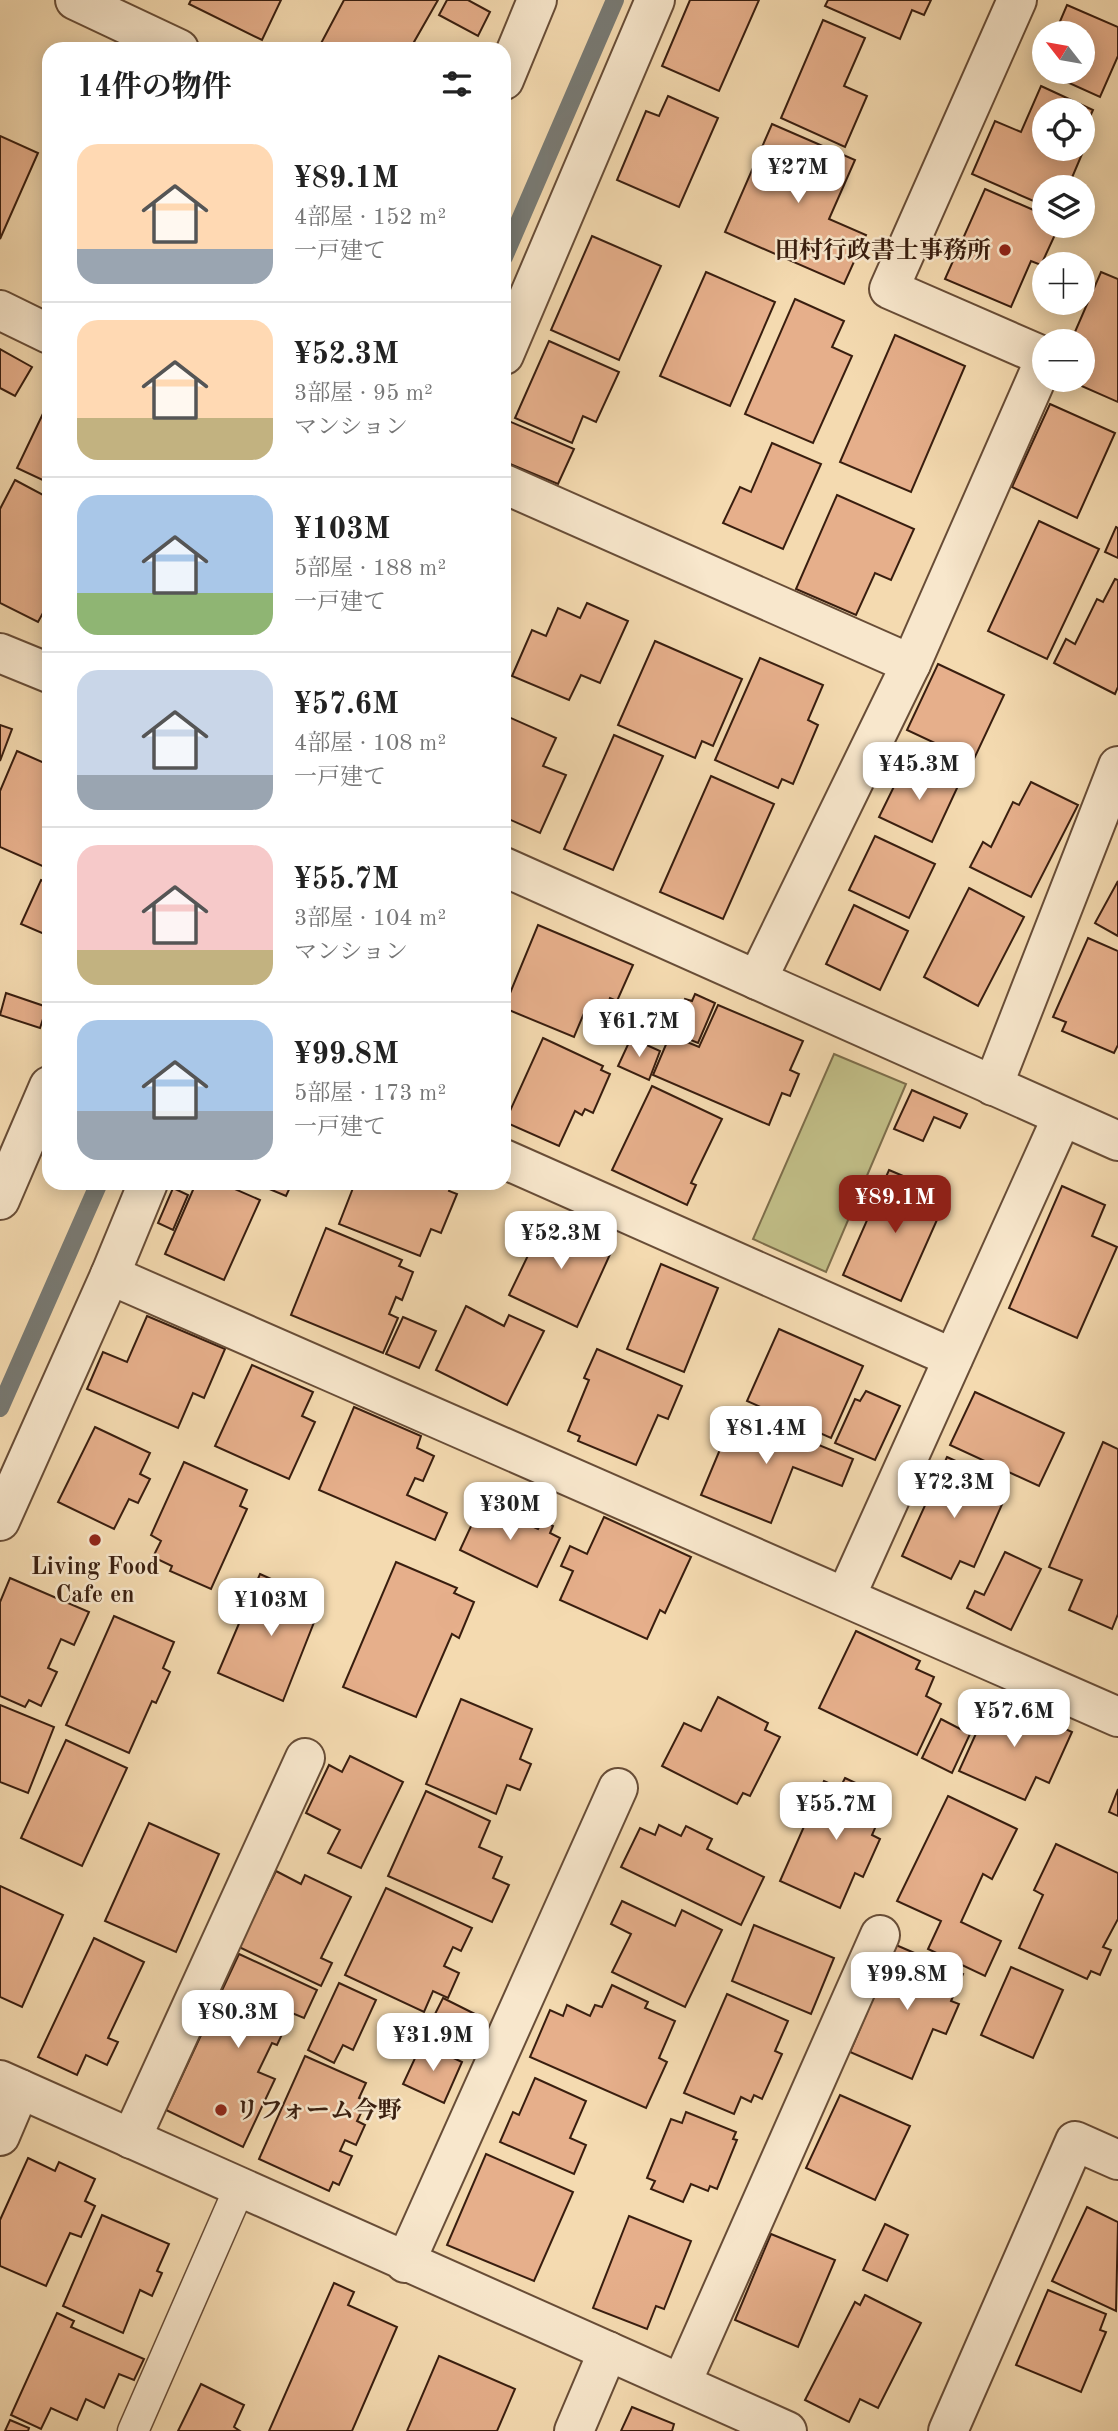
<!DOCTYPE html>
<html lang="ja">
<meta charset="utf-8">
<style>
:root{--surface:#fff;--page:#f6f6f6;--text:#222;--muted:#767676;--line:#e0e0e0;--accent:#8f2418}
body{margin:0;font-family:"Old Standard TT","Noto Serif JP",serif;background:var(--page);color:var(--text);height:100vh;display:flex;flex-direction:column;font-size:26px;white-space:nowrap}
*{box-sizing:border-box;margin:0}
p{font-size:23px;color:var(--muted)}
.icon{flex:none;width:38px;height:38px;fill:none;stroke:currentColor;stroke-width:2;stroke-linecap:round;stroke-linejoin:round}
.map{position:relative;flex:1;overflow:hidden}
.panel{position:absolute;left:42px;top:42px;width:469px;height:1148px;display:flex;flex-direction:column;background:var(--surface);border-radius:21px;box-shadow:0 4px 18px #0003}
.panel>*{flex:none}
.needle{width:46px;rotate:301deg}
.buttons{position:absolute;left:1032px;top:21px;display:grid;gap:14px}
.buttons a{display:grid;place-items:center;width:63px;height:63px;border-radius:50%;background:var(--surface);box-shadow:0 4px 18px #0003;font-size:35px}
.price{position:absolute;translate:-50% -60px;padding:0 16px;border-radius:14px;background:#fff;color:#222;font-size:23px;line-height:46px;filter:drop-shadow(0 2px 4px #0008)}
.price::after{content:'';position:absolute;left:50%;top:42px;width:21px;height:16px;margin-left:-10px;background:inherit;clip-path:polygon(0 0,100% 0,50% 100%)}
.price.selected{background:var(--accent);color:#fff}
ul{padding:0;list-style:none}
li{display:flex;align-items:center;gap:21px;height:175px;padding:0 35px}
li+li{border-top:2px solid var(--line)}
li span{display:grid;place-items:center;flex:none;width:196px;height:140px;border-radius:21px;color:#555}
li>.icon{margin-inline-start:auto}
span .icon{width:84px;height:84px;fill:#fffc;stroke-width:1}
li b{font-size:30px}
h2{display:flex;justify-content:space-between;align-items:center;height:84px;padding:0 35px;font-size:30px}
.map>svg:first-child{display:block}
</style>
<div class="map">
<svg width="1118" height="2431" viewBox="0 0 1118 2431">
<rect width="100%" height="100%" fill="#f4dab0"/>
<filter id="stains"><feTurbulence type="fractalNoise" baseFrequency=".00286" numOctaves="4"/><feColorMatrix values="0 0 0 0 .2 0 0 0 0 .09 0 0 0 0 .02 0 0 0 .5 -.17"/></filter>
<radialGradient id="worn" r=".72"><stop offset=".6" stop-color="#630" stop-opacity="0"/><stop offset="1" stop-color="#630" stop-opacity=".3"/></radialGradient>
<path fill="#c1be87" stroke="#7d6e4b" stroke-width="2" d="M834 1054 906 1084 826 1272 753 1239Z"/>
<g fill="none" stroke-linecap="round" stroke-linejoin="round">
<g stroke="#787a74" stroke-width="18">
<path d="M504 257 615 0"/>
<path d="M0 1408 99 1183"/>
</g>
</g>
<g fill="#e6af8b" stroke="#391e0f" stroke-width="2">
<path d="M191 0H281L262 40 189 4Z"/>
<path d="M344 0H438L414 42 426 49H318Z"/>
<path d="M447 0H468L490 12 478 36 439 15Z"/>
<path d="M690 0H759L719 91 662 66Z"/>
<path d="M828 0H931L924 15 912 10 900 39 825 6Z"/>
<path d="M1067 5 1118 27V56L1100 97 1047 73 1083 72V33H1055Z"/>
<path d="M823 20 865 38 844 86 867 96 845 147 781 118Z"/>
<path d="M1041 86 1093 110 1083 132V110H1045V149H1083V138L1088 140 1068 187H1045V206L972 174 995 121 1021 132Z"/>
<path d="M668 96 718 118 679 207 617 180 646 111 659 116Z"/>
<path d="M772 124 855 160 829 219 866 235 844 284 725 232Z"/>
<path d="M0 136 38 153 0 239Z"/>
<path d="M985 189 1045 215V226H1059L1041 265 1031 261 1011 307 945 279Z"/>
<path d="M592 236 661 266 619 360 551 330Z"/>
<path d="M706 272 775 302 730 406 660 376Z"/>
<path d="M1101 272 1118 279V402L1068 380H1083V341H1071Z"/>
<path d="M795 299 844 321 832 347 852 356 813 443 745 414Z"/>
<path d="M895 335 965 366 911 492 840 462Z"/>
<path d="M549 341 619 372 596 422 583 416 572 443 515 418Z"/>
<path d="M0 349 32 367 15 396 0 388Z"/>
<path d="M49 401V483L17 468Z"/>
<path d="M1050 404 1115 433 1077 518 1012 487Z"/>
<path d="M504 419 574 449 558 484 510 464 504 444Z"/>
<path d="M772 443 821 464 783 549 723 523 740 487 751 492Z"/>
<path d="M15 480 49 498V602L38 622 0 603V509Z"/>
<path d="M837 495 914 529 891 580 875 573 856 615 796 589Z"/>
<path d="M1039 521 1099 549 1047 659 988 631Z"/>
<path d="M1116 527 1118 528V558L1105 552Z"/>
<path d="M1115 579 1118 580V687L1115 694 1054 663 1066 639 1075 644 1097 599 1103 602Z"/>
<path d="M587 603 628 621 600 683 581 675 569 700 512 676 532 630 546 636 558 608 580 618Z"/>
<path d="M655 641 742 679 713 746 702 741 695 758 618 725Z"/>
<path d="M760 658 823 685 808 720 818 725 793 784 782 779 778 788 715 760Z"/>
<path d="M938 664 1004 695 973 761 907 730Z"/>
<path d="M504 715 556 738 543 766 566 775 540 833 504 817Z"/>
<path d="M0 725 12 729 0 761Z"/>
<path d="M614 735 663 756 613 870 564 849Z"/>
<path d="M17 751 49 765V869L0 847V791Z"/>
<path d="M906 762 958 786 932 842 879 817Z"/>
<path d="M711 776 774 804 723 919 660 892Z"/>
<path d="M1031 782 1078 805 1031 897 970 867 983 842 991 847 1013 802 1019 805Z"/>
<path d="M875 836 935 864 909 918 849 890Z"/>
<path d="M41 880 49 884V936L21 924Z"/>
<path d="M1118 881V936L1095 923Z"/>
<path d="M969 888 1024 917 978 1006 924 977Z"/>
<path d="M854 905 908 931 880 990 826 964Z"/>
<path d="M538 925 633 965 617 1001 610 998 604 1014 587 1006 574 1037 504 1008Z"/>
<path d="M1088 938 1118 951V1045L1114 1053 1062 1031 1066 1022 1053 1017Z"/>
<path d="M6 993 47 1007 40 1028 0 1015Z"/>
<path d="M695 994 715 1003 698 1043 671 1032 685 999 692 1001Z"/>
<path d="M718 1005 803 1041 790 1070 799 1074 790 1096 782 1093 769 1125 653 1075 670 1035 699 1047Z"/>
<path d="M543 1038 603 1066 601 1070 610 1074 593 1113 585 1109 582 1115 575 1111 559 1146 505 1122Z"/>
<path d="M631 1038 660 1051 649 1080 618 1066Z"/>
<path d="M652 1086 722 1119 691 1183 696 1185 687 1205 612 1170Z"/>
<path d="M912 1090 967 1114 960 1128 934 1117 923 1141 894 1129Z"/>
<path d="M889 1170 948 1195 901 1301 843 1275Z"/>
<path d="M196 1183H221L260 1200 224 1280 165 1254Z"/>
<path d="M255 1183H292L286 1196Z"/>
<path d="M355 1183H452L449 1191 457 1194 441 1233 431 1229 420 1256 339 1224Z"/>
<path d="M1062 1186 1105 1205 1092 1236 1117 1247 1077 1338 1009 1308Z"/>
<path d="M173 1188 188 1195 173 1230 158 1223Z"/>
<path d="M555 1214 579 1225 575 1233 612 1250 577 1327 509 1295 545 1220 551 1222Z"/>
<path d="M326 1228 402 1260 399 1266 413 1272 402 1300 396 1297 389 1314 398 1318 383 1353 291 1315Z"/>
<path d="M661 1264 718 1288 684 1372 627 1349Z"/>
<path d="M466 1306 504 1326 509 1315 544 1331 507 1405 436 1370Z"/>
<path d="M147 1316 225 1349 204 1398 193 1393 178 1428 87 1389 103 1352 127 1362Z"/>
<path d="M403 1317 436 1331 419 1368 386 1354Z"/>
<path d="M779 1329 863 1366 831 1438 747 1401Z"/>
<path d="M597 1349 682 1386 668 1419 658 1415 636 1465 578 1441 580 1436 568 1431 589 1380 584 1378Z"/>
<path d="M252 1365 313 1392 302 1416 315 1422 289 1479 215 1446Z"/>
<path d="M866 1391 900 1406 875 1460 835 1443 855 1399 860 1401Z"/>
<path d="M975 1392 1064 1433 1039 1486 950 1445Z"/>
<path d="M354 1407 421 1436 417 1448 434 1456 423 1481 415 1478 407 1495 447 1513 435 1540 319 1490Z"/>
<path d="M736 1411 853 1459 842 1486 793 1467 771 1523 701 1495Z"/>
<path d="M95 1427 150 1453 140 1474 150 1479 138 1503 129 1499 114 1529 58 1502Z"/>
<path d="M1103 1442 1118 1449V1614L1112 1629 1069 1610 1082 1580 1049 1567Z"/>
<path d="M947 1457 997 1480 990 1493 1004 1500 974 1567 960 1561 951 1579 902 1556Z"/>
<path d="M184 1462 247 1490 240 1506 247 1509 211 1589 170 1571 172 1566 153 1557 161 1541 151 1535Z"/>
<path d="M485 1496 523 1514 520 1521 538 1529 542 1521 553 1526 550 1533 560 1538 537 1587 460 1550Z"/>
<path d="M604 1517 691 1557 665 1613 660 1610 647 1639 560 1600 573 1571 561 1566 570 1546 587 1554Z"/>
<path d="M1005 1552 1041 1569 1011 1630 967 1608 975 1591 984 1595Z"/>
<path d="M396 1562 457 1588 454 1593 474 1602 459 1638 452 1634 416 1717 343 1687Z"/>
<path d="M260 1574 322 1602 283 1701 218 1673Z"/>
<path d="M10 1578 89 1612 74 1645 61 1639 48 1668 57 1672 41 1706 29 1700 25 1707 0 1696V1602Z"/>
<path d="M114 1616 174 1642 163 1668 170 1672 156 1703 152 1701 129 1753 66 1725Z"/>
<path d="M856 1631 920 1661 916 1669 934 1677 926 1696 941 1704 917 1755 819 1708Z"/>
<path d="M993 1696 1072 1732 1049 1783 1036 1777 1025 1800 959 1771Z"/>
<path d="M718 1697 768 1723 765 1730 780 1737 750 1796 743 1793 737 1804 662 1766 684 1723 701 1731Z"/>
<path d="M461 1699 532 1729 520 1759 531 1764 520 1790 507 1785 496 1814 426 1784Z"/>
<path d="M0 1705 54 1727 28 1793 0 1782Z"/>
<path d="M941 1719 970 1734 952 1773 922 1758Z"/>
<path d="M66 1740 127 1768 82 1866 21 1838Z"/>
<path d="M350 1756 403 1782 361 1868 328 1853 340 1830 306 1813 329 1765 342 1772Z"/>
<path d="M845 1778 888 1798 872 1835 880 1839 863 1877 855 1873 840 1908 780 1881 824 1781 840 1788Z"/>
<path d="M1118 1789V1816L1109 1812Z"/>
<path d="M426 1791 490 1821 479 1847 502 1857 493 1878 509 1885 492 1922 388 1876Z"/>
<path d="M948 1796 1017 1829 992 1879 983 1874 961 1922 1001 1941 985 1976 928 1949 941 1921 897 1901Z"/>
<path d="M149 1823 219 1854 176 1952 105 1921Z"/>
<path d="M659 1825 681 1836 686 1826 712 1839 707 1849 764 1877 741 1925 621 1867 640 1828 655 1835Z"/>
<path d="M1056 1844 1118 1873V1919L1103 1947 1111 1950 1100 1975 1091 1971 1087 1979 1019 1948 1043 1895 1034 1890Z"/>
<path d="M276 1871 301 1884 305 1875 351 1897 321 1958 332 1963 321 1986 239 1947Z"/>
<path d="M0 1886 63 1915 22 2007 0 1997Z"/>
<path d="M386 1888 472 1928 461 1951 453 1947 444 1966 459 1973 448 1998 433 1991 424 2012 345 1975Z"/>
<path d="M622 1901 675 1926 682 1910 722 1930 685 2007 612 1972 631 1934 611 1924Z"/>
<path d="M754 1925 834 1958 811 2014 732 1981Z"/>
<path d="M94 1938 144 1962 108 2038 118 2042 107 2065 86 2055 77 2075 38 2057Z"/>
<path d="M896 1945 963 1974 951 2001 959 2004 946 2034 933 2029 912 2079 850 2052Z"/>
<path d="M239 1954 317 1990 304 2018 292 2013 277 2045 272 2043 258 2072 275 2079 243 2147 166 2110Z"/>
<path d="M1011 1967 1063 1990 1033 2058 981 2035Z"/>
<path d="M339 1983 376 2000 353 2050 343 2045 334 2063 308 2050Z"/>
<path d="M612 1985 648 2002 645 2008 675 2021 659 2058 667 2062 646 2108 530 2057 550 2010 563 2016 567 2005 590 2016 595 2005 602 2007Z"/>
<path d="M727 1994 788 2021 775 2051 782 2054 762 2099 754 2095 751 2102 741 2097 734 2114 684 2093Z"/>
<path d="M443 1998 483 2018 465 2056 424 2036Z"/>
<path d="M422 2043 462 2062 444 2103 403 2084Z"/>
<path d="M305 2056 366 2083 359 2098 367 2101 357 2121 365 2125 356 2145 345 2140 340 2151 352 2156 339 2185 333 2182 329 2191 259 2159Z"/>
<path d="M535 2078 586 2101 570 2138 586 2145 574 2174 500 2142 513 2112 519 2115Z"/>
<path d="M840 2095 910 2126 875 2200 806 2168Z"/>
<path d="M686 2112 736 2132 733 2139 737 2140 717 2189 710 2186 708 2191 691 2184 683 2202 651 2189 655 2181 647 2178 671 2119 682 2123Z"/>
<path d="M486 2154 573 2192 534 2281 447 2245Z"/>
<path d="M28 2158 55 2171 59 2162 95 2179 85 2201 95 2206 81 2237 70 2233 46 2286 0 2266V2220Z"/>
<path d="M1087 2207 1118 2222 1116 2311 1052 2281Z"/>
<path d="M102 2215 169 2244 157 2271 162 2273 152 2296 140 2290 123 2333 63 2306Z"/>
<path d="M629 2216 691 2241 664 2309 656 2306 647 2329 593 2308Z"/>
<path d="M885 2224 908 2235 887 2281 863 2270Z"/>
<path d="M771 2234 835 2260 798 2347 735 2320Z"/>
<path d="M334 2283 354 2292 348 2305 397 2327 352 2431H269Z"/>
<path d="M1048 2290 1106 2314 1100 2330 1106 2332 1081 2392 1016 2365Z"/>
<path d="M865 2295 921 2323 878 2408 860 2399 849 2422 805 2400 855 2302 860 2305Z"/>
<path d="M57 2313 74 2321 71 2327 144 2359 134 2380 119 2374 104 2408 86 2399 77 2420 51 2408 41 2429 11 2415Z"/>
<path d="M439 2356 515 2389 497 2431H407Z"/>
<path d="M201 2384 244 2405 234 2427 240 2431H178Z"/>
<path d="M632 2407 674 2424 672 2431H621Z"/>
<path d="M10 2420 29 2428 28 2431H5Z"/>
</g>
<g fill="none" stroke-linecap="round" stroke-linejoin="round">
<g stroke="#684d37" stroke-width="33">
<path id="lane" d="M133 2431 239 2189"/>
</g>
<g stroke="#684d37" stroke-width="42">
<g id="street">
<path d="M75 0 179 49"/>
<path d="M1017 0 889 289 1045 357"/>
<path d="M504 80 537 0"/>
<path d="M0 310 49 334"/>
<path d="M504 355 655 0"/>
<path d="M504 484 911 664"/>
<path d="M0 653 49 673"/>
<path d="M504 867 1118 1141"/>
<path d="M757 980 911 664 1045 359"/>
<path d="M993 1086 1118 766"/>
<path d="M504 1159 953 1358"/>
<path d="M0 1200 49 1086"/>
<path d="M110 1275 1118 1717"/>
<path d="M0 1521 110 1275 148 1183"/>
<path d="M846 1596 1062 1117"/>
<path d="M0 2080 787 2431"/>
<path d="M0 2136 20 2089"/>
<path d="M131 2139 305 1758"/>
<path d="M405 2263 618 1788"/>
<path d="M682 2382 880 1935"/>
<path d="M574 2431 608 2351"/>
<path d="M948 2431 1075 2141 1118 2160"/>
</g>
</g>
<use href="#lane" stroke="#f8e7cc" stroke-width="30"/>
<use href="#street" stroke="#f8e7cc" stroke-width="38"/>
</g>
<g fill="#8f2418" stroke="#f8e7cc" stroke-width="2.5">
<circle cx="1005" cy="250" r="7"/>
<circle cx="95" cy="1540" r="7"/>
<circle cx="221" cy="2110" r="7"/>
</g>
<g text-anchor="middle" stroke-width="5" stroke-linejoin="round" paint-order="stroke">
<g font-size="24" font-weight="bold" fill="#391e0f" stroke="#f8e7cc" text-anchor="end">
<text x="991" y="258">田村行政書士事務所</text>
<text x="95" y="1574" text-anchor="middle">Living Food<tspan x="95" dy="28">Cafe en</tspan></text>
<text x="235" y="2118" text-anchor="start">リフォーム今野</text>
</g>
</g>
<rect width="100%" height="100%" filter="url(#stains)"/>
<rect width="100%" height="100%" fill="url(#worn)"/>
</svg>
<div class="buttons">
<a><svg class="needle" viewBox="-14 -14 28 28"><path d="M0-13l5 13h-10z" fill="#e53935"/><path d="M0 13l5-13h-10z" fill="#767676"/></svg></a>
<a><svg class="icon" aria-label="locate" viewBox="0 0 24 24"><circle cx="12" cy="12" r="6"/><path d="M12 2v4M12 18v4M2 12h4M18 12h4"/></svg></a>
<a><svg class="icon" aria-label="layers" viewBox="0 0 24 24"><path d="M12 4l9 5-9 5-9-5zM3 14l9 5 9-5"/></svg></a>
<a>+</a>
<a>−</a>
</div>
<b class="price" style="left:798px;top:205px">¥27M</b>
<b class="price" style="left:919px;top:802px">¥45.3M</b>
<b class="price" style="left:639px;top:1059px">¥61.7M</b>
<b class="price selected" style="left:895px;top:1235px">¥89.1M</b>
<b class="price" style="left:561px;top:1271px">¥52.3M</b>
<b class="price" style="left:766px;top:1466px">¥81.4M</b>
<b class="price" style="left:954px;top:1520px">¥72.3M</b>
<b class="price" style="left:510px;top:1542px">¥30M</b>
<b class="price" style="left:271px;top:1638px">¥103M</b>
<b class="price" style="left:1014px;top:1749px">¥57.6M</b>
<b class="price" style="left:836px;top:1842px">¥55.7M</b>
<b class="price" style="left:907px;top:2012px">¥99.8M</b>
<b class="price" style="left:238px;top:2050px">¥80.3M</b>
<b class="price" style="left:433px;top:2073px">¥31.9M</b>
<section class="panel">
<h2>14件の物件<svg class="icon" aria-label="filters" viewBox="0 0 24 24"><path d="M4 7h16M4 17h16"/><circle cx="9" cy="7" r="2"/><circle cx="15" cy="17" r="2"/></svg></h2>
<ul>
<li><span style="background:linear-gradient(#ffd9b3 75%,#9aa5b1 0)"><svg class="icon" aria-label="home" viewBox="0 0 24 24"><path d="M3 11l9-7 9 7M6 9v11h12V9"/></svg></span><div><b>¥89.1M</b><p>4部屋 · 152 m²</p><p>一戸建て</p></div></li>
<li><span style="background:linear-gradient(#ffd9b3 70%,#c2b280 0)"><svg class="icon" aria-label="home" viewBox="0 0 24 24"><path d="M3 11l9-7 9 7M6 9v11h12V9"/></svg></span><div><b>¥52.3M</b><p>3部屋 · 95 m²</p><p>マンション</p></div></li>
<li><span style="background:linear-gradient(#a9c7e8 70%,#8fb573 0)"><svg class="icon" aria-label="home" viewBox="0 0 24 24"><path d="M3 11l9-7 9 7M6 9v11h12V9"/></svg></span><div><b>¥103M</b><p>5部屋 · 188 m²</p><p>一戸建て</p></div></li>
<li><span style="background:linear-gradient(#c9d6e8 75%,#9aa5b1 0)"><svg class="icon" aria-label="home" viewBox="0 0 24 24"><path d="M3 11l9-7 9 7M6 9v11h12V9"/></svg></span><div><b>¥57.6M</b><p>4部屋 · 108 m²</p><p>一戸建て</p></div></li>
<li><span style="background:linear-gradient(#f6c9c9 75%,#c2b280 0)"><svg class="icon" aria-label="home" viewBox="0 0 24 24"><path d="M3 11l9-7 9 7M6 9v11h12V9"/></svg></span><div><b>¥55.7M</b><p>3部屋 · 104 m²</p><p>マンション</p></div></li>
<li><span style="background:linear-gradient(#a9c7e8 65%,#9aa5b1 0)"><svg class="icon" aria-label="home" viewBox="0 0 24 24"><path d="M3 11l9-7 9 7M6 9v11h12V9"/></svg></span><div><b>¥99.8M</b><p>5部屋 · 173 m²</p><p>一戸建て</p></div></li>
</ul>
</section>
</div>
